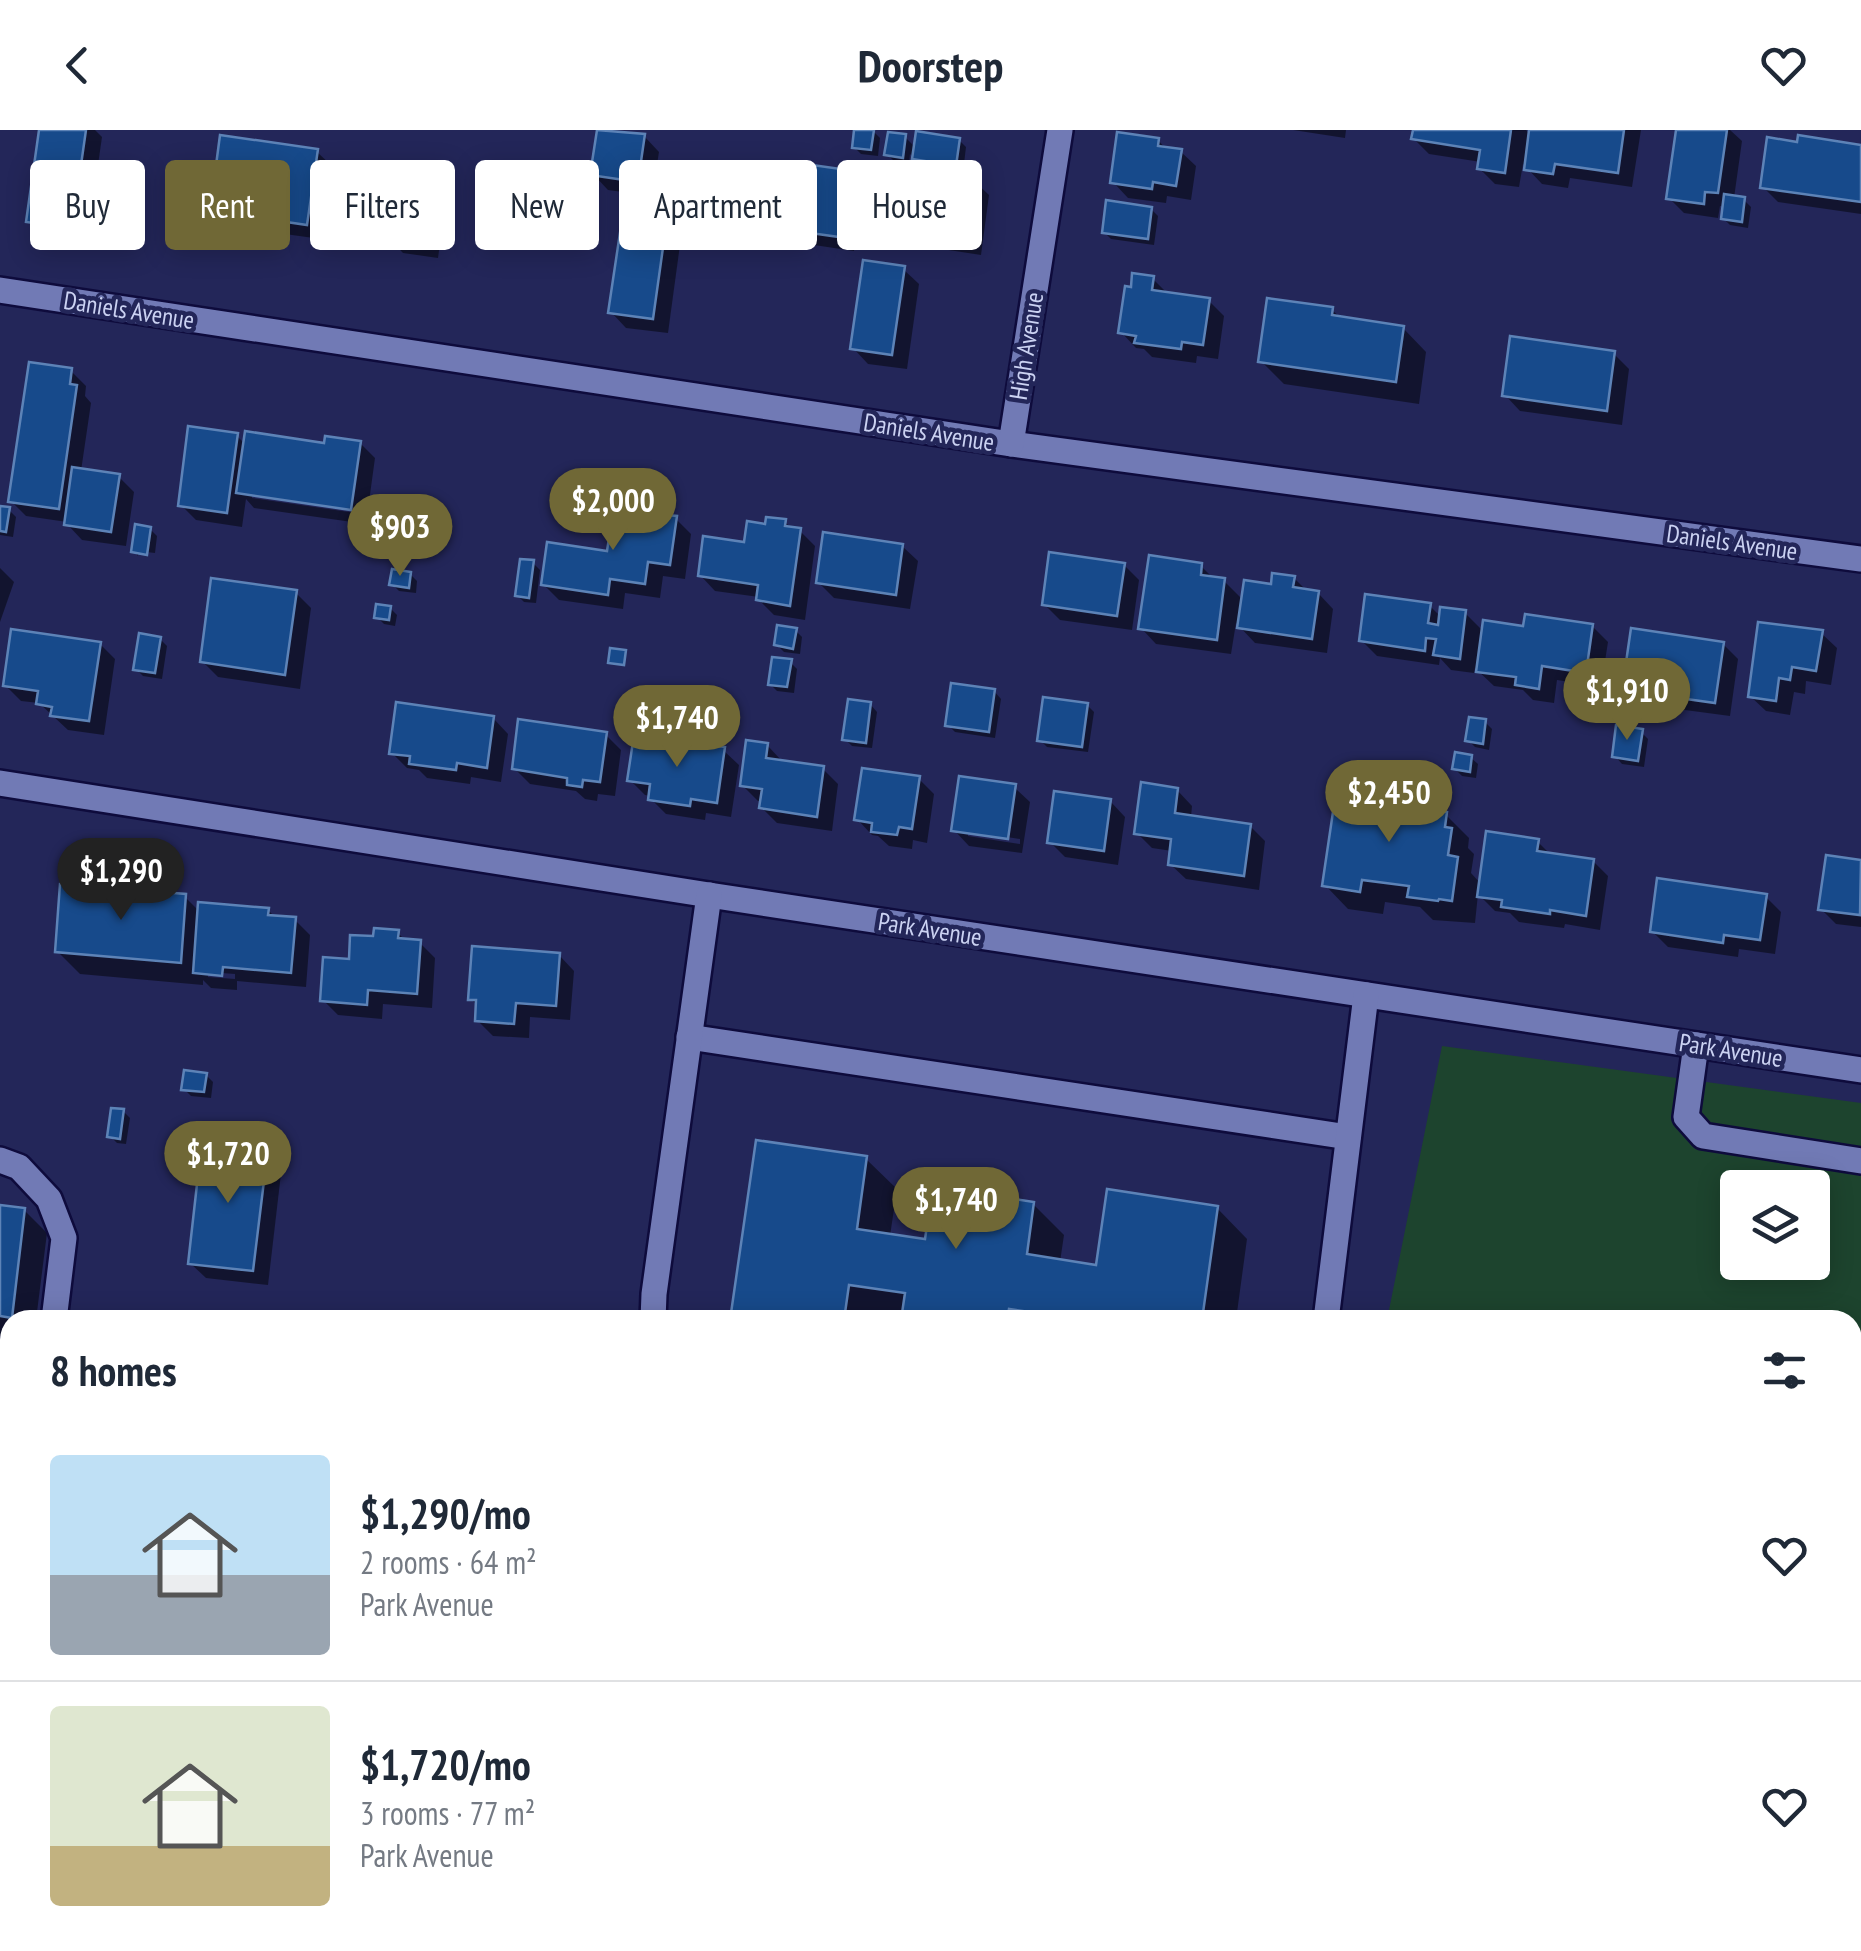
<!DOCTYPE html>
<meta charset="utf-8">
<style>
:root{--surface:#fff;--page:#f2f2f3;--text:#1f2937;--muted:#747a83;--line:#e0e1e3;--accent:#706836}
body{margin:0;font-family:"PT Sans Narrow",sans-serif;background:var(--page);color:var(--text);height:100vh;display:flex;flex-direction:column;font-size:38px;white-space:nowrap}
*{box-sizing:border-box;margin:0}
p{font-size:32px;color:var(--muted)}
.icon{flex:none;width:55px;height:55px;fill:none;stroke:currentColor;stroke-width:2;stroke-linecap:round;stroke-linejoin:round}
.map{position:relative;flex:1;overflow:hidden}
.drawer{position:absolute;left:0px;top:1180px;width:1862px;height:642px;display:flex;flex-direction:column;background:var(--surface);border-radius:30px 30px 0 0;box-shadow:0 5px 25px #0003}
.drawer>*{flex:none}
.banner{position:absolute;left:30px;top:30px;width:1000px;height:90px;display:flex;gap:20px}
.buttons{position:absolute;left:1720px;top:1040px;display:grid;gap:20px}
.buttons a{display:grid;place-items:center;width:110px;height:110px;border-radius:10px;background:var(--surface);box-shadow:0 5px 25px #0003;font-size:50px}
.price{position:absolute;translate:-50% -85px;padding:0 22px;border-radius:35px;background:var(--accent);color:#fff;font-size:32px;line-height:65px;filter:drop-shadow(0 2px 5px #0008)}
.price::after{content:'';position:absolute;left:50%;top:60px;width:30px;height:22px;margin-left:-15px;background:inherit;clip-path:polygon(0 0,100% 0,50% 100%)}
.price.on{background:#222;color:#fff}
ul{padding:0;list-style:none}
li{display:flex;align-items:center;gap:30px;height:250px;padding:0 50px}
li+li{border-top:2px solid var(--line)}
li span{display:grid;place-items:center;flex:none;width:280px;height:200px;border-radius:10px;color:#555}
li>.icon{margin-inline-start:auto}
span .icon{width:120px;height:120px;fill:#fffc;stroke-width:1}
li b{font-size:42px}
h2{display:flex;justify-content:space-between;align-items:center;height:120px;padding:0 50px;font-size:42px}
.chip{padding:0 35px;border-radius:10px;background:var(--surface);box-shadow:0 5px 25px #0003;font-size:35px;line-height:90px}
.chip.on{background:var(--accent);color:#fff}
header{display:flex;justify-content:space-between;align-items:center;height:130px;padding:0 50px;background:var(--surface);font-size:45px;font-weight:700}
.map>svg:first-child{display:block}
</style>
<header><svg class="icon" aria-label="back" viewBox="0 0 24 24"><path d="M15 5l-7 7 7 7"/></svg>Doorstep<svg class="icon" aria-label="heart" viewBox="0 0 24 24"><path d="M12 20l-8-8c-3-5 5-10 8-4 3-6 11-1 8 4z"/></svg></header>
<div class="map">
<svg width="1861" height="1821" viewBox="0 0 1861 1821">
<rect width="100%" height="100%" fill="#232659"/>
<path fill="#1d442e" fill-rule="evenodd" d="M1442 916 1861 973V1821H1567L1568 1812H1852V1190H1387ZM1738 1058H1812V1132H1738Z"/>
<g fill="#0007" fill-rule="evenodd">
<path d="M41 0H95L102 7 87 112 44 106 28 91Z"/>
<path d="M599 0 644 6 659 22 652 66 608 60 593 44Z"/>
<path d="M856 0 873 1 880 8 878 26 861 24 854 17Z"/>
<path d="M1293 0H1346L1345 8Z"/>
<path d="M1415 0H1526L1531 6 1532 0H1641L1632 57 1570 48 1568 58 1542 54 1523 34 1519 57 1495 54 1480 39 1481 32 1429 24 1414 9Z"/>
<path d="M1678 0H1730L1742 11 1734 68 1744 70 1751 77 1748 98 1730 95 1723 88 1725 77 1720 76 1718 88 1684 83 1669 68Z"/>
<path d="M905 7 916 18 959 10 966 17 963 42 921 35 910 24 909 33 894 31 887 24Z"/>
<path d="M1158 10 1167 20 1180 21 1196 36 1191 70 1167 66 1166 73 1128 68 1113 52Z"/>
<path d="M1861 17V84L1778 72 1763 57Z"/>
<path d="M316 21 332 36 321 109 228 96 212 80Z"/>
<path d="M847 42 862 57 854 121 814 115 799 100Z"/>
<path d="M903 47 910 54 907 72 892 70 885 63Z"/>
<path d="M432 48 447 63 438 128 403 123 388 107Z"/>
<path d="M973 50 989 65 981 125 942 119 927 104Z"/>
<path d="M710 53 717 60 714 81 698 79 691 72Z"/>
<path d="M1151 79 1158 86 1154 115 1111 109 1104 102Z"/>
<path d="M667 85 682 100 668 203 626 198 611 182Z"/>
<path d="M903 139 919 154 907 239 868 234 853 218Z"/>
<path d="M1153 149 1169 165 1208 170 1224 186 1218 229 1197 226 1196 233 1152 227 1144 219 1136 218 1121 202Z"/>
<path d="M1332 180 1342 189 1403 198 1426 222 1419 274 1284 254 1261 231Z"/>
<path d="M1614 224 1629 239 1622 295 1520 281 1505 265Z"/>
<path d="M71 241 86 256 85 266 91 273 81 341 119 347 134 362 126 416 82 410 67 394V392L26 386 11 371Z"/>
<path d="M237 306 245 314 326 316 360 313 375 328 366 394 254 378 246 369 242 397 196 390 181 375ZM252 363 364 379 363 384 252 368Z"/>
<path d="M654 378 663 387 676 389 691 404 685 449 663 446 660 468 625 463 623 479 559 470 543 454 610 424 639 384Z"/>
<path d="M0 379 9 380 16 387 13 407 0 405Z"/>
<path d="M785 392 793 400 800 401 815 416 805 490 774 485 759 470V467L715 461 700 445 746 415 767 396Z"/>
<path d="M150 399 157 406 155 423 138 421V426L134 421Z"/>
<path d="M902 416 918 431 910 479 834 468 818 452Z"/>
<path d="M533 433 540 440 536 473 524 472 517 465Z"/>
<path d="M1124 435 1139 450 1132 500 1060 490 1044 474Z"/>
<path d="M1201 436 1215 450 1224 451 1243 470 1294 448 1308 462 1318 463 1333 479 1327 523 1255 513 1236 493 1231 524 1156 514 1141 498Z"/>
<path d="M0 438 14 452 0 492Z"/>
<path d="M410 444 417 451 416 463 399 461 392 454Z"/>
<path d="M296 463 311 478 300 559 218 547 202 531Z"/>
<path d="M1430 476 1441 487 1465 483 1484 502 1592 496 1608 512 1601 557 1557 550 1554 573 1533 570 1523 560 1494 556 1475 538 1474 543 1451 540 1440 528 1439 535 1377 526 1361 510Z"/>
<path d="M390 478 397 485 395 496 384 494 377 487Z"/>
<path d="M795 500 802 507 800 524 784 522 777 515Z"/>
<path d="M1821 503 1837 518 1831 555 1806 551 1805 564 1794 562 1790 585 1766 581 1750 566Z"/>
<path d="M160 509 167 516 162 549 143 546 136 539Z"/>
<path d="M100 514 115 529 104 605 68 600 39 573 21 571 5 555Z"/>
<path d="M1723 514 1738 529 1730 586 1640 574 1625 559Z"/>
<path d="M790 532 797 539 794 563 777 561 770 554Z"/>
<path d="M994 561 1001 569 995 608 955 602 948 595Z"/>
<path d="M870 574 877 582 872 618 852 616 845 609Z"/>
<path d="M1087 575 1094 582 1088 622 1047 617 1040 610Z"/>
<path d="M493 588 508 604 501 652 471 647 470 654 427 648 419 640 407 638 392 623Z"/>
<path d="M1485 592 1492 599 1489 620 1475 617 1468 610Z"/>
<path d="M1641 602 1648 609 1644 637 1622 634 1615 626Z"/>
<path d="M606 605 621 620 615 666 598 664 597 671 585 669 576 661 530 654 514 638Z"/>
<path d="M767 615 782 631 823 639 838 654 832 701 777 693 761 677 762 671H758L742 655Z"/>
<path d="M723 620 739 635 731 687 706 683 705 690 666 684 651 669V666L645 665 630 650Z"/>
<path d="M1470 627 1478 634 1476 648 1462 646 1455 639Z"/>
<path d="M919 649 934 664 927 713 913 710 912 719 889 716 878 706 872 705 857 689Z"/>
<path d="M1014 657 1030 672 1022 723 969 716 954 700ZM968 701 1020 709V714L968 706Z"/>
<path d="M1177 660 1192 676 1191 687 1250 696 1265 711 1259 760 1186 749 1170 734 1172 721 1152 718 1137 703Z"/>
<path d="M1419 669 1433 683 1446 685 1469 708 1468 718 1474 724 1471 743 1481 754 1538 712 1551 725 1593 731 1608 746 1600 800 1565 794 1564 798 1519 792 1510 783 1495 781 1478 764 1475 793 1433 790 1420 777 1385 772 1383 784 1348 779 1325 755Z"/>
<path d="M1110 671 1125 687 1118 735 1065 727 1050 712Z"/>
<path d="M1828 728 1861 732V797L1836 794 1821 779Z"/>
<path d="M1765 766 1781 782 1775 824 1739 819 1738 827 1668 817 1653 802Z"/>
<path d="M185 767 200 782 268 780 276 788 295 790 310 805 306 857 237 851V860L211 858 203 850V855L80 844 57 821ZM208 842 235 844V849L208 847Z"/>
<path d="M397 802 407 812 420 813 435 828 432 878 383 874 382 889 338 885 323 870 351 831 376 809Z"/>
<path d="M559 825 574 841 570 890 530 887 529 908 493 906 478 891 479 877 471 869Z"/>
<path d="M206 945 213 952 211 968 191 966 184 959Z"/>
<path d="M123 981 130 988 126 1014 117 1013 110 1006Z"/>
<path d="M266 1020 282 1035 268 1155 206 1148 190 1133Z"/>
<path d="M866 1029 897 1059 890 1106 927 1112 1033 1074 1064 1105 1060 1132 1098 1138 1217 1078 1247 1109 1236 1190H903L904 1188 879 1184 878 1190H732Z"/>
<path d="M0 1077 24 1080 47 1103 36 1190H10V1207L0 1206Z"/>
<path d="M0 1455 10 1465 9 1497 0 1495Z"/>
<path d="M1657 1812H1794L1795 1818 1776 1821H1665Z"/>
</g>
<g fill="#174a8b" stroke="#5d83b7" stroke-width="2.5">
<path d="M39 0H86L72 98 26 92Z"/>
<path d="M597 0 645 4 638 52 590 45Z"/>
<path d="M854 0H874L871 20 852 18Z"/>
<path d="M1413 0H1511L1505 43 1477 39 1480 20 1411 9Z"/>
<path d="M1529 0H1624L1618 43 1555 34 1553 44 1524 40Z"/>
<path d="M1676 0H1727L1718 63 1705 62 1704 74 1666 69Z"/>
<path d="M916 1 960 8 956 36 912 29Z"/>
<path d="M888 2 906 4 903 28 884 25Z"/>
<path d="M1117 2 1159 8 1158 16 1182 19 1176 56 1153 52 1152 59 1110 53Z"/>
<path d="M220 5 318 19 307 95 210 81Z"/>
<path d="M1798 5 1861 15V72L1760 58 1767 7 1797 12Z"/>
<path d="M805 34 848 40 839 107 796 101Z"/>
<path d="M395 40 433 46 423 114 386 108Z"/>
<path d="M885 42 904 45 901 67 882 64Z"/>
<path d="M933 42 974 48 966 111 924 105Z"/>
<path d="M692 48 711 51 708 75 688 73Z"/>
<path d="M1724 64 1745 67 1742 92 1721 89Z"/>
<path d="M1106 70 1152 77 1148 109 1102 103Z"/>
<path d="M624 76 668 82 653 189 608 183Z"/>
<path d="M863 130 905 136 892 225 850 219Z"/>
<path d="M1132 143 1154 146 1152 160 1210 168 1203 215 1182 212 1181 219 1134 213 1136 206 1118 203 1125 156 1131 157Z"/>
<path d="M1267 168 1333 177 1332 185 1404 196 1396 252 1258 232Z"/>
<path d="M1510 206 1615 221 1607 281 1502 266Z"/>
<path d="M29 232 72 238 70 254 77 255 59 379 8 372Z"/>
<path d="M188 296 238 303 227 383 178 376Z"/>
<path d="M245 301 324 313 325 306 361 311 351 380 236 363Z"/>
<path d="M72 337 120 344 111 402 64 395Z"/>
<path d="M637 374 655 376 654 384 677 386 670 435 648 432 645 454 610 449 608 465 541 455 547 412 607 421 614 377 636 381Z"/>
<path d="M0 376 10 377 6 402 0 401Z"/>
<path d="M766 387 786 389 785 396 801 398 790 476 756 470 758 455 698 446 703 406 744 412 747 391 765 394Z"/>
<path d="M135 394 151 397 147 425 131 422Z"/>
<path d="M823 402 903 414 896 465 816 453Z"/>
<path d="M1049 422 1125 433 1117 486 1042 475Z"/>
<path d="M1149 425 1202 433 1201 445 1225 448 1217 510 1138 499Z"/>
<path d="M520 429 534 430 529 468 515 466Z"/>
<path d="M392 439 411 442 409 458 389 455Z"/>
<path d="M1272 443 1295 446 1293 457 1319 461 1312 509 1237 498 1244 450 1271 454Z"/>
<path d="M211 448 297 460 285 545 200 532Z"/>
<path d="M1365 464 1431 473 1428 493 1438 495 1440 477 1466 480 1460 529 1433 525 1436 509 1426 508 1425 521 1359 511Z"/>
<path d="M376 474 391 476 389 490 374 488Z"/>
<path d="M1525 484 1593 494 1586 543 1542 536 1539 559 1515 555 1516 547 1476 542 1483 490 1523 496Z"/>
<path d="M1758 492 1823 500 1816 541 1792 537 1790 550 1779 548 1776 571 1748 567Z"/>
<path d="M777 495 797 498 793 519 774 515Z"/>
<path d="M1631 498 1724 512 1715 573 1622 560Z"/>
<path d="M11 499 101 512 89 591 50 586 52 577 36 574 38 561 3 556Z"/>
<path d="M139 503 161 507 155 543 133 540Z"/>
<path d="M610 518 626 520 624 535 608 533Z"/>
<path d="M772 527 792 529 787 557 768 555Z"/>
<path d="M951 553 995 559 989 602 945 596Z"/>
<path d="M1043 567 1088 573 1082 617 1037 611Z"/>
<path d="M848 569 871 572 866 613 842 610Z"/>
<path d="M396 572 494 586 487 638 457 633 456 640 409 634 410 626 389 624Z"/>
<path d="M1469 587 1486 589 1483 614 1465 611Z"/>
<path d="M518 589 607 602 600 652 583 650 582 657 567 655V648L512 639Z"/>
<path d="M1616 595 1643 599 1638 631 1612 627Z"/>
<path d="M634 605 725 617 717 673 691 669 690 676 648 670 650 654 627 651Z"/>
<path d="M746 610 768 613 766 628 824 636 817 687 759 678 762 659 740 656Z"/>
<path d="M1455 622 1472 625 1470 642 1452 639Z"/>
<path d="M862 638 920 646 912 699 899 697 897 705 871 702 872 693 854 690Z"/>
<path d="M959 646 1016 654 1008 709 951 701Z"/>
<path d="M1141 652 1178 658 1175 683 1251 694 1244 746 1168 735 1171 709 1134 704Z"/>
<path d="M1337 655 1421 667 1419 678 1447 682 1445 697 1452 698 1448 725 1458 727 1452 771 1439 769 1438 771 1407 767 1409 756 1362 750 1360 762 1322 756Z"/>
<path d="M1054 661 1111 669 1104 721 1047 713Z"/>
<path d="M1486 701 1539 709 1537 721 1594 729 1586 786 1550 780V784L1501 777 1502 770 1477 767Z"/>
<path d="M1826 725 1861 730 1860 785 1818 780Z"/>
<path d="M1657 748 1767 764 1760 810 1724 805 1723 813 1650 802Z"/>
<path d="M60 754 186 764 181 833 55 822Z"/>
<path d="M198 772 269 778 268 785 296 787 291 843 223 837 222 846 193 843Z"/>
<path d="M374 798 399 800 398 808 421 810 417 864 368 860 367 875 320 871 323 827 349 829 350 805 373 806Z"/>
<path d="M472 816 560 823 556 876 516 873 514 894 475 891 476 870H468Z"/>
<path d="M184 940 207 943 204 962 181 960Z"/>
<path d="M111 978 124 979 120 1009 107 1007Z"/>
<path d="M202 1010 268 1018 253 1141 188 1134Z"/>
<path d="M756 1010 867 1026 857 1099 925 1109 933 1056 1034 1072 1027 1124 1096 1135 1107 1059 1218 1076 1202 1190H1083L1009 1179 1007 1190H901L905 1163 849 1155 844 1190H730Z"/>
<path d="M0 1075 25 1078 12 1188 0 1186Z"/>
</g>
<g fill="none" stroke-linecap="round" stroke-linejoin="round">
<g stroke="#0e0b3c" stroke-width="30">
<g id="minor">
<path d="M0 160 1011 314 1861 429"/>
<path d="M1011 314 1060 0"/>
<path d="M0 653 709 765 1861 940"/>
<path d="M689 907 1348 1007"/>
<path d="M1696 915 1686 987 1703 1006 1861 1031"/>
<path d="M0 1030 19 1037 49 1069 64 1108 54 1190"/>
<path d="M653 1190 654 1164 709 765"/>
<path d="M1326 1190 1366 865"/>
</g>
</g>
<use href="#minor" stroke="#717ab5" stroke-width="25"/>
</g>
<g text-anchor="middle" stroke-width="9" stroke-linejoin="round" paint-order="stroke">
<g font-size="25" fill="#cbd2f2" stroke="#232659">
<text transform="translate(129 180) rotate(9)" y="9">Daniels Avenue</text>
<text transform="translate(1026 216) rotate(-81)" y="9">High Avenue</text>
<text transform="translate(929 302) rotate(9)" y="9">Daniels Avenue</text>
<text transform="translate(1732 412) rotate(8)" y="9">Daniels Avenue</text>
<text transform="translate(930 799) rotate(9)" y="9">Park Avenue</text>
<text transform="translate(1731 920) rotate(9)" y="9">Park Avenue</text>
</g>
</g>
</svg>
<div class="buttons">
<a><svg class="icon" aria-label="layers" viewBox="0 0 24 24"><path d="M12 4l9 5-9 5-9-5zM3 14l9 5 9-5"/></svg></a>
</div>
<b class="price" style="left:613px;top:423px">$2,000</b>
<b class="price" style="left:400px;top:449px">$903</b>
<b class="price" style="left:1627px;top:613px">$1,910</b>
<b class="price" style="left:677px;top:640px">$1,740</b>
<b class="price" style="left:1389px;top:715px">$2,450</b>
<b class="price on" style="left:121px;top:793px">$1,290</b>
<b class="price" style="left:228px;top:1076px">$1,720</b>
<b class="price" style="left:956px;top:1122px">$1,740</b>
<div class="banner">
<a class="chip">Buy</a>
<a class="chip on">Rent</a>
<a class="chip">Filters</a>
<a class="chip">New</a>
<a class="chip">Apartment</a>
<a class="chip">House</a>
</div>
<section class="drawer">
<h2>8 homes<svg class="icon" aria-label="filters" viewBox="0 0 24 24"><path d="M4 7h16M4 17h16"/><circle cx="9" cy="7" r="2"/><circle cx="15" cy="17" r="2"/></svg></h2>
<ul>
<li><span style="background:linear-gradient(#bfe0f5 60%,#9aa5b1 0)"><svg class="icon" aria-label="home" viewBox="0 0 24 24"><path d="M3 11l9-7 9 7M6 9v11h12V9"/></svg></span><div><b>$1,290/mo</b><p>2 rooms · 64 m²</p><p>Park Avenue</p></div><svg class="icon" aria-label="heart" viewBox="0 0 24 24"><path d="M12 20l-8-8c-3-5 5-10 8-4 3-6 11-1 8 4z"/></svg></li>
<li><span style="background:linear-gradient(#dfe7d0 70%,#c2b280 0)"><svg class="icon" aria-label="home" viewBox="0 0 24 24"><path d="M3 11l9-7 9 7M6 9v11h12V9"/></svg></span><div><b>$1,720/mo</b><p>3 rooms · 77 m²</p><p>Park Avenue</p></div><svg class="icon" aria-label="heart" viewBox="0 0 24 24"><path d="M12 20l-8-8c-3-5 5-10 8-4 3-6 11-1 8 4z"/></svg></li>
</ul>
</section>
</div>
